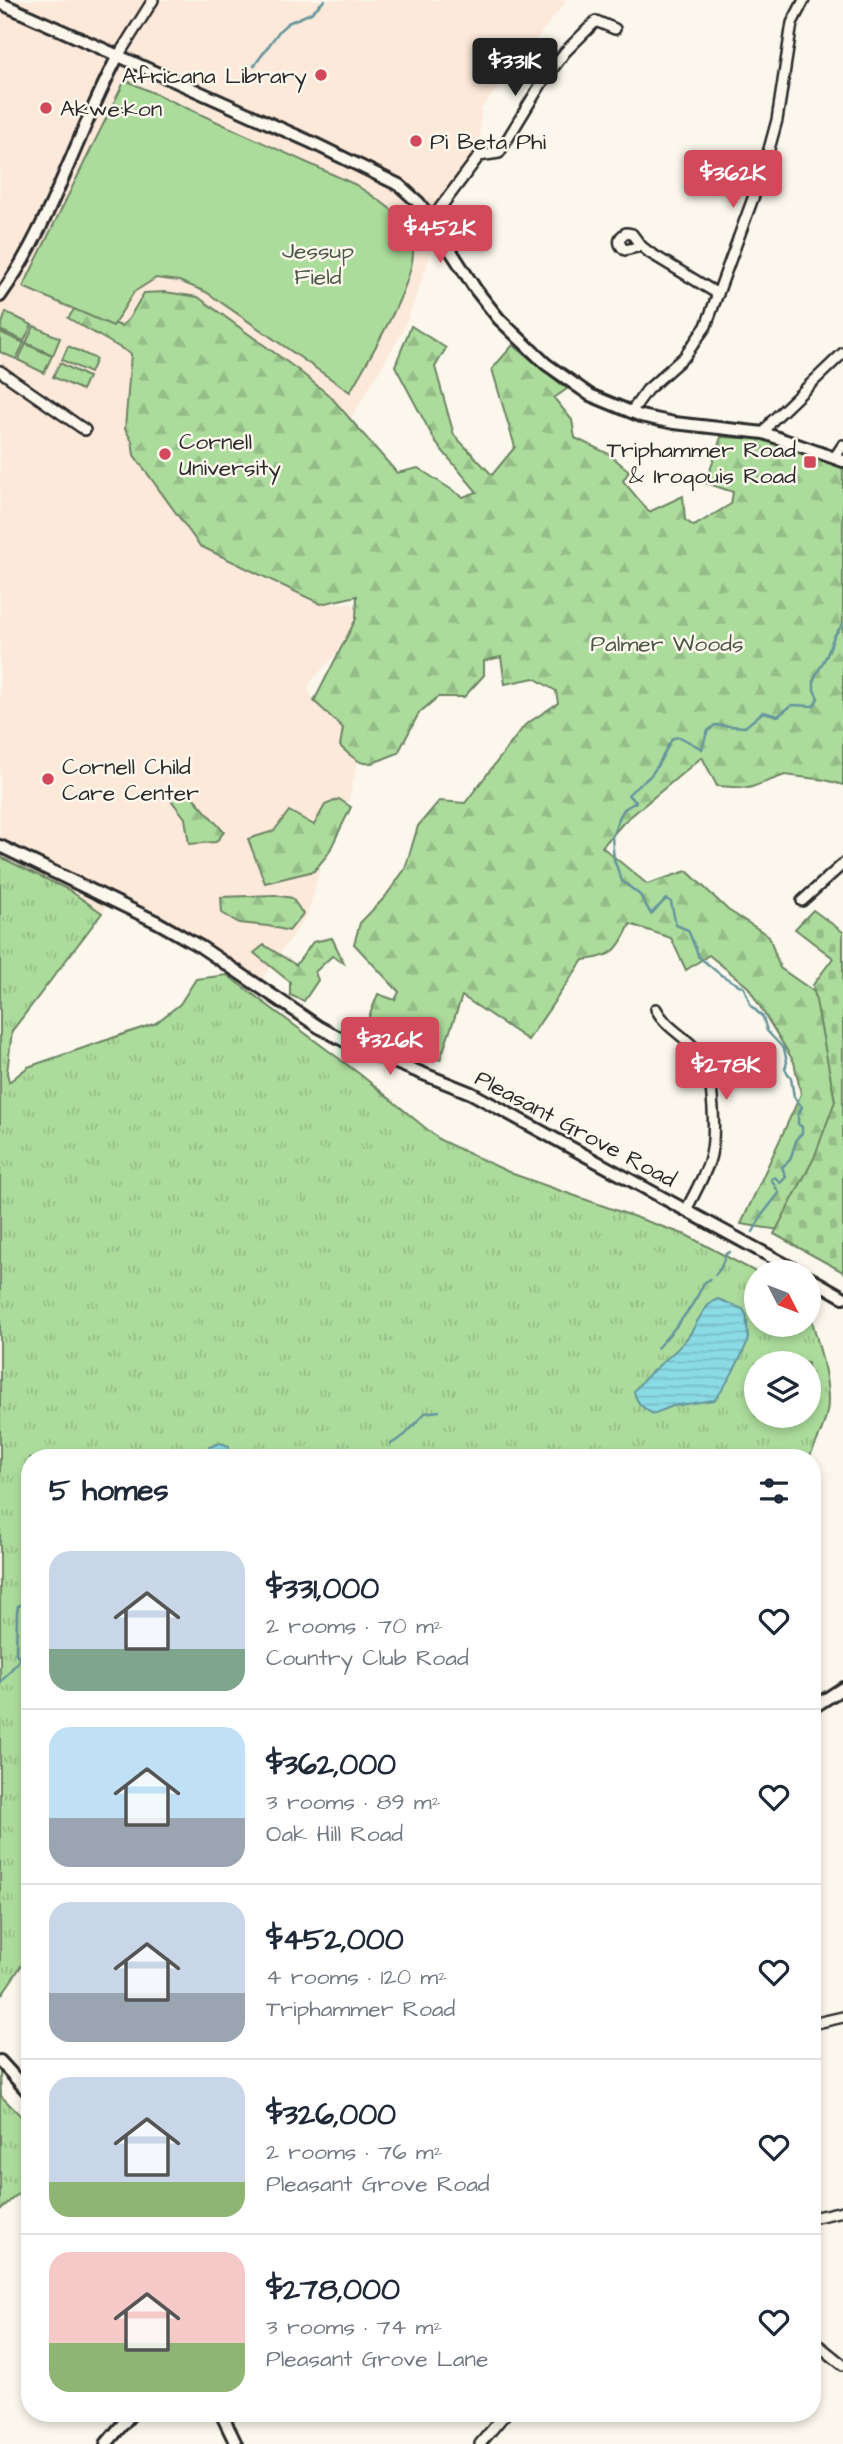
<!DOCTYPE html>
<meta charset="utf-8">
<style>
:root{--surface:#fff;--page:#f6f6f7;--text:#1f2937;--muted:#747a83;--line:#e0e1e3;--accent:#d1495b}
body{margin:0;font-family:"Architects Daughter",sans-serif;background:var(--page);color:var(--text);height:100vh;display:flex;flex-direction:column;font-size:26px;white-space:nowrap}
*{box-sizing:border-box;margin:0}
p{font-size:23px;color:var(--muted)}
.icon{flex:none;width:38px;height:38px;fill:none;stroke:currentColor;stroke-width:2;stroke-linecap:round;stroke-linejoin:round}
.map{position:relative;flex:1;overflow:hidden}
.sheet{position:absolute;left:21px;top:1449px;width:800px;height:973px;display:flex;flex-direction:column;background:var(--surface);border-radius:28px;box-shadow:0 4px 10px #0003}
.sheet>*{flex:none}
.needle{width:46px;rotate:132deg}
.controls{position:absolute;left:744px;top:1260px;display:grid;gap:14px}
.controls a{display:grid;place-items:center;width:77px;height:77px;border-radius:50%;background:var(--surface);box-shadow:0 4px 10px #0003;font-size:35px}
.price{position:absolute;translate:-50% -60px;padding:0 16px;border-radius:7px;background:var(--accent);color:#fff;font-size:23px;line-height:46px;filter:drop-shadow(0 2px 4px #0008)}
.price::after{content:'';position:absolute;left:50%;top:42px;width:21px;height:16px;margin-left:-10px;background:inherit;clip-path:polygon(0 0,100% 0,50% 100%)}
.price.on{background:#222;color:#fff}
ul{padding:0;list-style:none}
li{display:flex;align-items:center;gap:21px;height:175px;padding:0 28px}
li+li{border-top:2px solid var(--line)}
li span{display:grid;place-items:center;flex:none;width:196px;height:140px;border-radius:21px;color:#555}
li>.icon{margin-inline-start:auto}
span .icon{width:84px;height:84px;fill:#fffc;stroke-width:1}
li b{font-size:30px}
h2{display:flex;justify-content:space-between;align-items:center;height:84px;padding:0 28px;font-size:30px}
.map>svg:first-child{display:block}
</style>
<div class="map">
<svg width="843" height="2444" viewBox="0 0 843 2444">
<defs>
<pattern id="grass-tufts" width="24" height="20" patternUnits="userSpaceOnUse" patternTransform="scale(1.75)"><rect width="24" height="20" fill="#acdc9c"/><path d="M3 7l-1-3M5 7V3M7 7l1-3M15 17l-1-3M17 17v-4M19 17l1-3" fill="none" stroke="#94bd87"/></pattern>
<pattern id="forest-firs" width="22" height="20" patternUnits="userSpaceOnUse" patternTransform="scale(1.75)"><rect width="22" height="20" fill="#acdc9c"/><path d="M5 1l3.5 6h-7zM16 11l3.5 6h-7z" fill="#94bd87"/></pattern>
<pattern id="cemetery-stones" width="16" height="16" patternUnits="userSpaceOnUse" patternTransform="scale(1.75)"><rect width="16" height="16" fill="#acdc9c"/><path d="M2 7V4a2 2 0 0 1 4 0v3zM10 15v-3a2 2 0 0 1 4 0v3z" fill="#94bd87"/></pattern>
<pattern id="water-rules" width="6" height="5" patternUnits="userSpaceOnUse" patternTransform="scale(1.75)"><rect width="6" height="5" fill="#8bdbe5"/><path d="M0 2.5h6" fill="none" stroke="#78bcc5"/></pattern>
</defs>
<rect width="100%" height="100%" fill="#fbf7ec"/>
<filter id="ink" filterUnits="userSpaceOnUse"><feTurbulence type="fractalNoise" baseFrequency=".0143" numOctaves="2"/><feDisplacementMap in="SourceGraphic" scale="14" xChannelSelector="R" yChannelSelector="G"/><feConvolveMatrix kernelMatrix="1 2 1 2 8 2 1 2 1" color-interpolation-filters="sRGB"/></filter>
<g filter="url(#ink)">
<path fill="#fce9da" d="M0 0H567L481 109 479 157 432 222 431 254 403 331 257 576 321 604 347 603 353 604 357 610 352 633 337 653 311 682 308 689 314 701 337 718 343 728 341 746 357 763 348 803 323 856 308 914 260 981 188 932 138 904 114 895 84 938 12 1031 7 1073 9 1082 0 1091Z"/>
<g fill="url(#grass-tufts)" stroke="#6c8464" stroke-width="2" fill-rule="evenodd">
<path d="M0 857 69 890 102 913 12 1031 7 1073 9 1082 28 1067 156 1023 180 1004 196 979 227 975 361 1075 440 1140 513 1174 686 1235 756 1272V1325H808L809 1309C816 1338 828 1371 828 1401 828 1420 817 1441 809 1458H30V1953L0 1997ZM756 1363H808V1416H756Z"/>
<path d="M0 2072 1 2096 21 2116 30 2149V2183L0 2210Z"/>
</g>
<g fill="url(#forest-firs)" stroke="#6c8464" stroke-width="2">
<path d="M165 292 198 297 298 370 331 397 397 473 418 468 463 497 477 492 436 443 395 366 411 326 446 348 435 367 454 435 492 475 515 447 492 369 513 345 567 389 554 398 572 420 575 438 609 454 629 471 623 481 649 512 683 496 685 520 694 526 731 504 733 492 706 483 721 437 785 440 843 467V785L825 780 785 775 749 788 717 786 702 757 624 822 602 847 647 884 687 871 728 910 769 936 780 968 819 995 842 1109 779 1230 741 1224 801 1094 794 1062 748 987 709 955 686 970 671 938 630 924C618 951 613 957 583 960L528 1040 462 996 440 1060 386 1042 368 1019 378 994 395 1000 399 992 354 944 360 923 385 897 405 869 418 826 439 801 465 803 525 725 558 703 556 691 534 678 505 684 501 657 484 661V675L464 697H438L419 713 398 753C366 765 366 771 340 746L343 728 314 701 356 619 357 596 321 604 200 546 134 455 132 441 125 429 131 354 68 318 76 307 121 326 128 320 144 293Z"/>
<path d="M167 795 192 796 224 832 216 842 189 844 185 818Z"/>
<path d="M339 799 351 807 328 854 314 871 265 883 248 839 274 831 289 811 314 825 325 805Z"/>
<path d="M275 895 292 898 303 914 289 931 268 926 239 923 222 913 221 897Z"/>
<path d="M332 938 344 963 332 956 315 972 318 980 304 1001 290 995V982L254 953 264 945 296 965 313 942Z"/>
</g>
<path fill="url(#cemetery-stones)" stroke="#6c8464" stroke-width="2" d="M813 910 843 932V1272L774 1234 814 1158 835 1101 813 985 833 958 795 929Z"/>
<g fill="#acdc9c" stroke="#6c8464" stroke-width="2">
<path d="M125 80 356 185C377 199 405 214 412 240 422 275 368 359 350 392L206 292 179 281 156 278 134 292 113 326 23 287Z"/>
<path d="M6 312 32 325 24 341 0 330Z"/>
<path d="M34 326 60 338 53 355 26 343Z"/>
<path d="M0 332 24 343 16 359 0 352Z"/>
<path d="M26 344 52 356 44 373 18 360Z"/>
<path d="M68 346 96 359 90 373 62 360Z"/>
<path d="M60 363 88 377 82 390 53 377Z"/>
</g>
<g fill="url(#water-rules)" stroke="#65959b" stroke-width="2">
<path d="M718 1299 743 1309 747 1316C746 1324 748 1329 748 1337 748 1347 721 1395 714 1400L673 1406 653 1414C643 1408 636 1403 634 1391 649 1370 673 1357 688 1337 697 1325 703 1304 718 1299Z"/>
<path d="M220 1443 229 1446V1458H203L209 1447Z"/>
</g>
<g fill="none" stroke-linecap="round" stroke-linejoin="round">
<g stroke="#65959b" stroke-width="2.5">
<path d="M254 66 280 30 288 23 311 13 325 0"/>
<path d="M753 1232 762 1215 779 1193 771 1179 775 1177 780 1183 786 1177 782 1167 790 1160 797 1138 802 1133V1127L798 1124V1115L802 1107 794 1097 791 1078 785 1069 787 1062 784 1049 767 1031 763 1017 751 1006 744 988 721 975 699 957 688 930 676 925 671 902 666 899 651 914 640 895 622 881 614 860 612 837 620 816 624 809 636 802 628 795C634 788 643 783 650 776 660 765 664 751 673 738L680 737 702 749 707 732 715 725 745 727 763 712 778 716 792 705 814 706 818 698 814 690V679L827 655 834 636 843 624"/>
<path d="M715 1275 720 1269 726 1254 730 1252"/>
<path d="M657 1348C675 1329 693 1308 704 1283L710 1279"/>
<path d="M391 1444 405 1435 425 1413 439 1411"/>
<path d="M373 1458 379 1453"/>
<path d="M0 1683 20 1659 16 1653 17 1612 18 1606 30 1602"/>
</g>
<g stroke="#2b2b2b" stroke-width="14">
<g id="minor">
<path d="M118 56 153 0"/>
<path d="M431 220 479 156 499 153 541 84 565 52 596 21 615 29"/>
<path d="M626 233 632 234 641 246 625 250C617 244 618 237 626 233Z"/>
<path d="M641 246 650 253 718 294"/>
<path d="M0 371 85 430"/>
<path d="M631 412 647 390 685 356 706 326 763 171 777 120 792 23 804 0"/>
<path d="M764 433 772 421 843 353"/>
<path d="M835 457 843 445"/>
<path d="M802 901 843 864"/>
<path d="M656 1009C667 1030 688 1037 701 1055 714 1076 717 1138 709 1162 703 1178 694 1195 686 1210"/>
<path d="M812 2024 843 2017"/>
<path d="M812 2218 843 2211"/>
<path d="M812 2340 843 2365"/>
<path d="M480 2444 506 2413"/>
</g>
</g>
<g stroke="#2b2b2b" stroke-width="16">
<g id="tertiary">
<path d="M0 3 313 143 399 185 419 203 431 220 476 290 499 319 546 364 590 395 641 416 674 423 764 433 843 461"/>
<path d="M0 296C51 225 77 133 118 56"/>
<path d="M0 846 157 922 201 947 319 1027 354 1046 471 1093 799 1272"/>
<path d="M808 1277 843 1297"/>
<path d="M812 1708 843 1688"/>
<path d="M0 2061 30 2094"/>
<path d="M221 2413 236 2444"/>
<path d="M106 2444 132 2413"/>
</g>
</g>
<use href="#minor" stroke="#fbf7ec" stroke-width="9"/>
<use href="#tertiary" stroke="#fbf7ec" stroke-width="10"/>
</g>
</g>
<g fill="#d1495b" stroke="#fbf7ec" stroke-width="2.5">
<circle cx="321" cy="75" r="7"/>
<circle cx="46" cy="108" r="7"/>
<circle cx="416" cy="141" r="7"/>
<circle cx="165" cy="454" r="7"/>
<rect x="803" y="455" width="14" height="14" rx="3.5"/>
<circle cx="48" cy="779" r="7"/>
</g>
<g text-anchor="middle" stroke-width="5" stroke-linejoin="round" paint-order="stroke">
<g font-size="23" fill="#2b2b2b" stroke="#fbf7ec" text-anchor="start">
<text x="307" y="83" text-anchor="end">Africana Library</text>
<text x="60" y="116">Akwe:kon</text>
<text x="430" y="149">Pi Beta Phi</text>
<text x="179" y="449">Cornell<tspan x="179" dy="26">University</tspan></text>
<text x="796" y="457" text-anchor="end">Triphammer Road<tspan x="796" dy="26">&amp; Iroqouis Road</tspan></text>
<text x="62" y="774">Cornell Child<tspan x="62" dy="26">Care Center</tspan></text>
</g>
<g font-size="23" fill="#4b5747" stroke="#fbf7ec">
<text x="318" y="258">Jessup<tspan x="318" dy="26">Field</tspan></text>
<text x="667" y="651">Palmer Woods</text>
</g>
<g font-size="23" fill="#2b2b2b" stroke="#fbf7ec">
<text transform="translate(576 1128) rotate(28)" y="8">Pleasant Grove Road</text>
</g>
</g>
</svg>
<div class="controls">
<a><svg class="needle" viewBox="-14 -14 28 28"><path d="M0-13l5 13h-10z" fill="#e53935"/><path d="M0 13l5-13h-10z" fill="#747a83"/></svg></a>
<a><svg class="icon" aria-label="layers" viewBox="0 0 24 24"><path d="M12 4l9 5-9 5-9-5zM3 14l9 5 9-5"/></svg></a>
</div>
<b class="price on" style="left:515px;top:98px">$331K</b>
<b class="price" style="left:733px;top:210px">$362K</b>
<b class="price" style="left:440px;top:265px">$452K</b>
<b class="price" style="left:390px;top:1077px">$326K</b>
<b class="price" style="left:726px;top:1102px">$278K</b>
<section class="sheet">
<h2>5 homes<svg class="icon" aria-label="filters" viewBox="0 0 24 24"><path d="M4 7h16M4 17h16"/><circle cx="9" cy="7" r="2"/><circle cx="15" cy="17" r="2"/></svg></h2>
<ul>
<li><span style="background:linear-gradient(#c9d6e8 70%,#7fa58c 0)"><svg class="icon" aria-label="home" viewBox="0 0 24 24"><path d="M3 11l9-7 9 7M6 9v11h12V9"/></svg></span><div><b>$331,000</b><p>2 rooms · 70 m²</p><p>Country Club Road</p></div><svg class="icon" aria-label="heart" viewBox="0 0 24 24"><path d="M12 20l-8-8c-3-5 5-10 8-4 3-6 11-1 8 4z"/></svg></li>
<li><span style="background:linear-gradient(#bfe0f5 65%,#9aa5b1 0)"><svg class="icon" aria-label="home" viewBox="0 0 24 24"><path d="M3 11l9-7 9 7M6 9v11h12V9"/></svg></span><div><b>$362,000</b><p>3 rooms · 89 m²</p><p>Oak Hill Road</p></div><svg class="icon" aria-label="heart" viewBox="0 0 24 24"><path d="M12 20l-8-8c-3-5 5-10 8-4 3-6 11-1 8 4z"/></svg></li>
<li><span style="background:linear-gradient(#c9d6e8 65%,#9aa5b1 0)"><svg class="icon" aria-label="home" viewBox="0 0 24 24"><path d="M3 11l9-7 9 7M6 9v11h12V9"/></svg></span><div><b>$452,000</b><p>4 rooms · 120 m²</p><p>Triphammer Road</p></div><svg class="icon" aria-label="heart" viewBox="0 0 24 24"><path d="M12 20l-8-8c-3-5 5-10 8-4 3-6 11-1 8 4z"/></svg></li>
<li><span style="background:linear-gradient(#c9d6e8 75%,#8fb573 0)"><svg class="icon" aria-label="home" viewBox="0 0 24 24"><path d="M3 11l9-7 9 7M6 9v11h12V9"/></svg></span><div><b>$326,000</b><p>2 rooms · 76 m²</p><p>Pleasant Grove Road</p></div><svg class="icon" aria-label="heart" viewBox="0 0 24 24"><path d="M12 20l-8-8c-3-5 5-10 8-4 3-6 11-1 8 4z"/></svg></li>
<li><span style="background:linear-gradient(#f6c9c9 65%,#8fb573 0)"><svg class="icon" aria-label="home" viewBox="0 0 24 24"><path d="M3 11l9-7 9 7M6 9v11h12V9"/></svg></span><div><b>$278,000</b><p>3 rooms · 74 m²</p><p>Pleasant Grove Lane</p></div><svg class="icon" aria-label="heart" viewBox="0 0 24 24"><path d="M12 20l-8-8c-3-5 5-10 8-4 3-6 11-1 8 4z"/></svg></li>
</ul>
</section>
</div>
